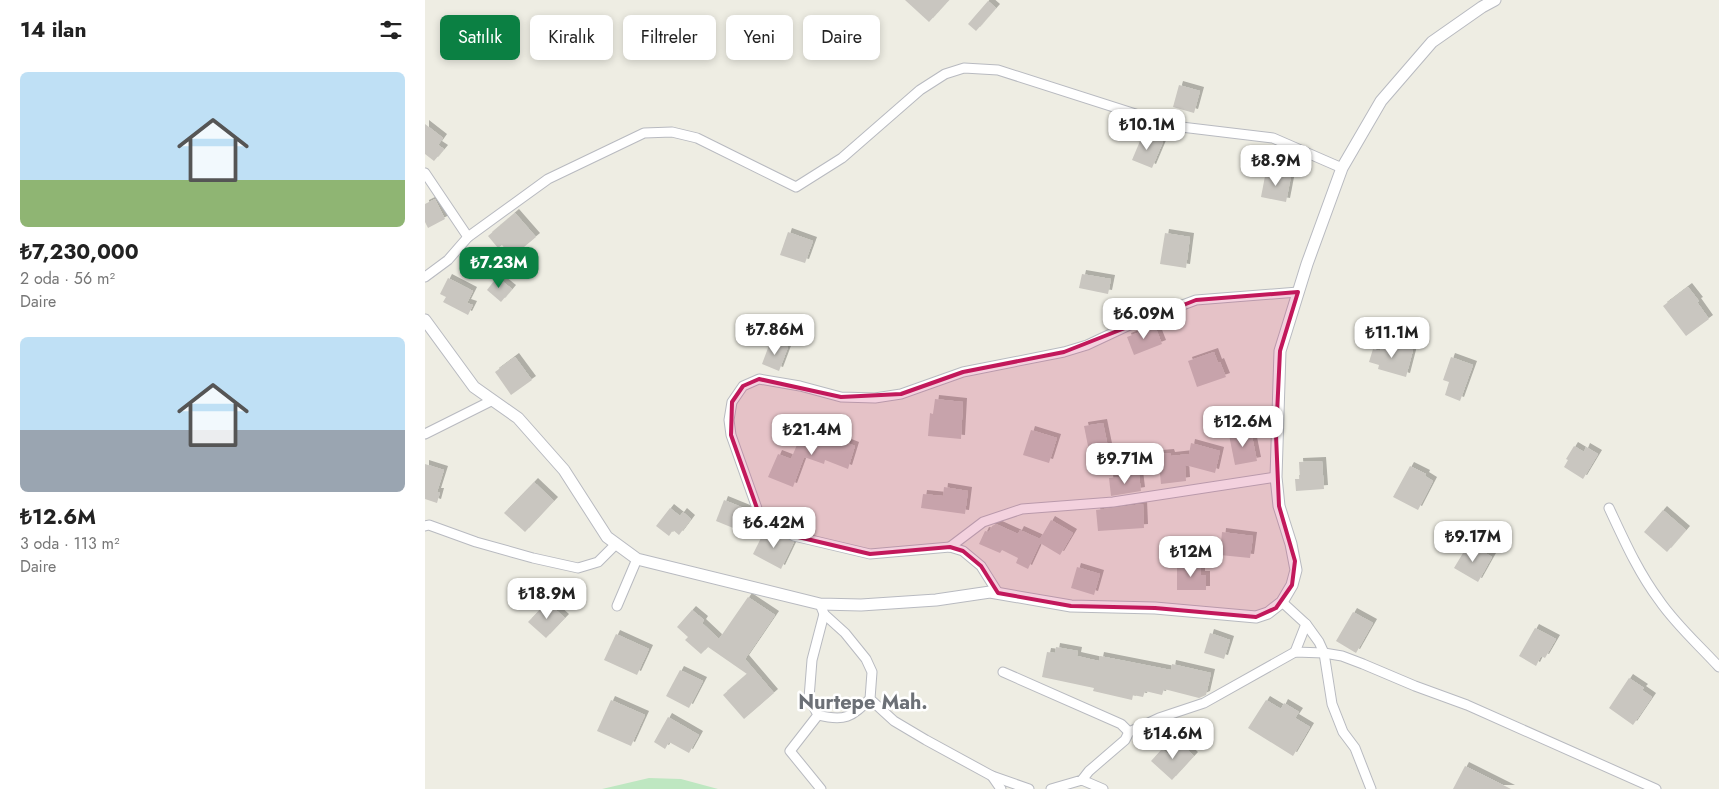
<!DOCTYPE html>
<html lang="tr">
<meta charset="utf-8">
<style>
:root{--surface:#fff;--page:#f6f6f6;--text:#222;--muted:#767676;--accent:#0b8043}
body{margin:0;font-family:Jost,sans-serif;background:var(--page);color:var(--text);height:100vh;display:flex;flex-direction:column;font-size:19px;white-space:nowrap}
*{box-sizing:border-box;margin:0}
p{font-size:16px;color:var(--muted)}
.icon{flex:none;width:28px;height:28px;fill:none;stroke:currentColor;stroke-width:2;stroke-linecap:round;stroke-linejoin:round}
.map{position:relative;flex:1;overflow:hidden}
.panel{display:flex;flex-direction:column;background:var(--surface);width:425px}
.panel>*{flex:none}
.top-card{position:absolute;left:15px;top:15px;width:475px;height:45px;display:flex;gap:10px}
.price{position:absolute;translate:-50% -42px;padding:0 11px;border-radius:10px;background:#fff;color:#222;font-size:16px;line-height:32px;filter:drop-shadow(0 1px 2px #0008)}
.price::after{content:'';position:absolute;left:50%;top:30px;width:15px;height:11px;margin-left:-8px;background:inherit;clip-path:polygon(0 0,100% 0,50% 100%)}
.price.current{background:var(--accent);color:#fff}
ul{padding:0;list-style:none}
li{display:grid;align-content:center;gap:10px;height:265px;padding:0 20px}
li span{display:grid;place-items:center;height:155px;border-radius:8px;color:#555}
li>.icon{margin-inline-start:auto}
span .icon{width:90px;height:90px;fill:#fffc;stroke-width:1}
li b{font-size:21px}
h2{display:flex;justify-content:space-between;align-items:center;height:60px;padding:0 20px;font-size:21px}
.chip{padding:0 18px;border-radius:8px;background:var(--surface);box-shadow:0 2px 8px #0003;font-size:18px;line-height:45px}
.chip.current{background:var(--accent);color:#fff}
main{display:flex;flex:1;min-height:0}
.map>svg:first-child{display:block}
</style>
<main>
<section class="panel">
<h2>14 ilan<svg class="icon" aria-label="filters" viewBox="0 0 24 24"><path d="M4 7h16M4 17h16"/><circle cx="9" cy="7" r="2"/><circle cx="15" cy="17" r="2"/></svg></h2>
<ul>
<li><span style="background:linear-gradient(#bfe0f5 70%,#8fb573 0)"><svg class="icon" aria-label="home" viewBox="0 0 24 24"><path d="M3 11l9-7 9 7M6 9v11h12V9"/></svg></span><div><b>₺7,230,000</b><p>2 oda · 56 m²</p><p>Daire</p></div></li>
<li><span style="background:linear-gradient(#bfe0f5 60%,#9aa5b1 0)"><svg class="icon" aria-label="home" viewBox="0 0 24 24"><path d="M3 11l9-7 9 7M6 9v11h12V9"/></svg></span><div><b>₺12.6M</b><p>3 oda · 113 m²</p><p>Daire</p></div></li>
</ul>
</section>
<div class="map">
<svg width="1294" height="789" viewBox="0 0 1294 789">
<defs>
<filter id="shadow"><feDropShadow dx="4" dy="-4" stdDeviation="0" flood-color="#0004"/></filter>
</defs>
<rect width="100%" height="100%" fill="#eeede3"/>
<path fill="#bee7c1" d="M224 778 256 779 293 789H177Z"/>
<g fill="#c9c6c0" filter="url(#shadow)">
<path d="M480 0H524L504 22Z"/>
<path d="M563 1 571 8 551 31 543 24Z"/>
<path d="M754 85 775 91 769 113 748 107Z"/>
<path d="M0 124 18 138 13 145 19 149 9 161 0 154Z"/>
<path d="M718 134 738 142 727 168 707 160Z"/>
<path d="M841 171 866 176 861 202 836 197Z"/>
<path d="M10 199 20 219 3 228 0 222V204Z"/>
<path d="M90 213 111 237 87 257 77 245 73 248 63 236Z"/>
<path d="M363 232 388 241 380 263 355 255Z"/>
<path d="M740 233 765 237 761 268 735 264Z"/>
<path d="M657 274 686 279 683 294 654 288Z"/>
<path d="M72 277 87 289 76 302 62 290Z"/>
<path d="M23 278 48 291 42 303 48 305 43 315 18 302 21 297 15 294Z"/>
<path d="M1263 287 1274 301 1272 302 1284 319 1261 336 1238 306Z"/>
<path d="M730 326 737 344 709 355 702 337Z"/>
<path d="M346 340 363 347 354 371 337 364Z"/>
<path d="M958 342 988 350 981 377 953 369 954 365 944 362 948 349 955 351Z"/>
<path d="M789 352 793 363 795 362 801 377 772 387 763 361Z"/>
<path d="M90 357 107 380 86 395 70 372Z"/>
<path d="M1026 357 1048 365 1035 401 1020 395 1024 382 1018 380Z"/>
<path d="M510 399 538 402 536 439 503 436 505 413 508 414Z"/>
<path d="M678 423 684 452 665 456 659 426Z"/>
<path d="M385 428 430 446 423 469 400 460 399 464 379 457 368 487 343 477 353 454 366 459 374 440 380 442Z"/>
<path d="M606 430 632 438 624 463 598 455Z"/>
<path d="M826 431 832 461 810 465 804 435Z"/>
<path d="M766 443 795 451 790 473 760 465 761 481 736 484 733 454 745 453 746 456 764 454Z"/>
<path d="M1149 446 1159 452 1161 447 1173 454 1158 479 1139 467 1143 460 1141 459Z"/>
<path d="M897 461 899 489 871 491 870 479H875L874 462Z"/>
<path d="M0 464 19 470 12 492H15L12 503 0 499Z"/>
<path d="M985 466 1001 474 1000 476 1008 481 993 510 968 497Z"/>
<path d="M714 475 716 491 686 496 684 478Z"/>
<path d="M109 482 129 501 100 532 79 513Z"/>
<path d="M519 487 543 491 540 514 496 508 498 494 518 496Z"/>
<path d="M299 500 326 511 318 532 291 521Z"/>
<path d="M718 504 719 528 673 531 671 510Z"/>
<path d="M245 508 255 516 258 512 266 519 254 535 248 530 244 536 231 526Z"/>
<path d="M1238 510 1261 530 1242 552 1219 532Z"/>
<path d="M626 520 648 533 635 555 615 543 603 569 591 563 593 558 577 550 575 553 554 544 560 531 564 532 567 526 571 524 593 534 595 530 615 539Z"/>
<path d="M345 530 369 542 356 569 328 554 338 534 342 536Z"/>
<path d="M797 532 828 536 825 558 795 555Z"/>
<path d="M1044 543 1067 557 1053 582 1029 568Z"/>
<path d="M752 565 776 566V575H781V590H752Z"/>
<path d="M652 567 675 574 669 595 646 588Z"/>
<path d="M323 597 350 615 320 659 349 693 319 719 298 695 322 674 283 647 276 654 260 640 263 637 252 627 267 610 279 620 277 623 294 639Z"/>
<path d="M122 602 140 618 121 638 103 622Z"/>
<path d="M928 612 948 623 931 653 911 641Z"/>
<path d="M1110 628 1131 639 1120 658 1116 656 1111 666 1094 656Z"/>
<path d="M785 633 805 640 799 659 779 653Z"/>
<path d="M191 634 224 649 212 675 179 660Z"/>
<path d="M631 647 653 651 652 656 674 661 675 656 746 670 747 664 786 673 781 695 774 698 739 689 737 695 720 691 718 697 708 695 707 700 668 691 669 688 617 677 622 652 630 653Z"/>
<path d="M255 670 278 681 264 708 241 696Z"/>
<path d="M1204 678 1219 688 1217 690 1227 697 1208 725 1184 708Z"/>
<path d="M186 700 220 715 206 746 172 731Z"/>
<path d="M841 700 856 709 859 703 874 712 870 718 885 727 868 756 823 728Z"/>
<path d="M243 717 274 735 264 753 244 742 240 749 229 742Z"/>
<path d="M754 742 769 756 747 780 726 761 737 749 743 754Z"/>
<path d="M1040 766 1086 789H1028Z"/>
</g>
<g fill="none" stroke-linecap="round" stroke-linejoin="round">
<g stroke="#b8bac0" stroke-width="11">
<g id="minor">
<path d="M0 173 43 237"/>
<path d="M0 277 23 260 43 237 123 179 219 133 247 132 272 138 371 187 417 158 495 90 520 74 539 68 573 70 748 126 848 138 917 168"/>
<path d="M0 434 68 400"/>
<path d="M1184 508C1199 540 1213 572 1234 600 1251 625 1274 645 1294 667"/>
<path d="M0 526 4 525 51 542 108 558 153 568 173 562 191 544"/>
<path d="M525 547 558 522 597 509 688 502 851 477"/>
<path d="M573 593 556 566 538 551 525 547 445 554 369 536 343 522 334 514 306 435 304 420 307 402 318 386 334 379 375 386 416 397 450 398 476 394 538 372 639 352 662 345 709 323 771 300 873 292"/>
<path d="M857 602 881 624 894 642 899 653 907 704 918 732 930 748 946 789"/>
<path d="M395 604 399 614 420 633 441 659 447 672 445 699 469 721 501 740 567 776 604 789"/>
<path d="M192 606 212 559"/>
<path d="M870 652 881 624"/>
<path d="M578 672 696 724 704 732"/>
<path d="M393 715C420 722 426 717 445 699"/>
<path d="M567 776 576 789"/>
<path d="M657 780 678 789"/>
<path d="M396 789 365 751 393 715 384 698 387 660 399 614"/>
<path d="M626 789 657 780 664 771 700 740 704 732 734 718 779 703 870 652 899 653 917 656 938 664 990 686 1042 705 1231 789"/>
</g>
</g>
<g stroke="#b8bac0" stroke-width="13">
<path id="tertiary" d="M0 320 49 387 93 418 139 470 182 537 212 559 395 604 436 605 511 600 565 592 646 606 730 608 831 617 843 613 857 602 867 585 871 570 866 544 854 506 851 477 855 351 882 264 917 168 956 101 1007 42 1057 7 1070 0"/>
</g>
<use href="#minor" stroke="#fff" stroke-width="9"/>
<use href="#tertiary" stroke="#fff" stroke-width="11"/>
</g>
<path fill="#c2185b" fill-opacity="0.2" stroke="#c2185b" stroke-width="4" stroke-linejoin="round" d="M873 292 855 351 851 435 854 506 870 561 867 585 851 608 831 617 730 608 646 606 573 593 556 566 538 551 525 547 445 554 369 536 334 514 306 435 307 402 318 386 334 379 416 397 476 394 538 372 639 352 771 300Z"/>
<g text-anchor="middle" stroke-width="5" stroke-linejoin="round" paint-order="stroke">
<g font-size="20" font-weight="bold" fill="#6c7076" stroke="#fff">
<text x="438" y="709">Nurtepe Mah.</text>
</g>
</g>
</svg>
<b class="price" style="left:722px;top:151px">₺10.1M</b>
<b class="price" style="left:851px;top:187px">₺8.9M</b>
<b class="price current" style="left:74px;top:289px">₺7.23M</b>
<b class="price" style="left:719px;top:340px">₺6.09M</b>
<b class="price" style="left:350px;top:356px">₺7.86M</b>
<b class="price" style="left:967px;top:359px">₺11.1M</b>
<b class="price" style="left:818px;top:448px">₺12.6M</b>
<b class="price" style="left:387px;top:456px">₺21.4M</b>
<b class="price" style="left:700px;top:485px">₺9.71M</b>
<b class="price" style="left:349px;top:549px">₺6.42M</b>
<b class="price" style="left:1048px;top:563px">₺9.17M</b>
<b class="price" style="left:766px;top:578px">₺12M</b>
<b class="price" style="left:122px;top:620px">₺18.9M</b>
<b class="price" style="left:748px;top:760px">₺14.6M</b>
<div class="top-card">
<a class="chip current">Satılık</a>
<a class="chip">Kiralık</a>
<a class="chip">Filtreler</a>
<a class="chip">Yeni</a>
<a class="chip">Daire</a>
</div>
</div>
</main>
